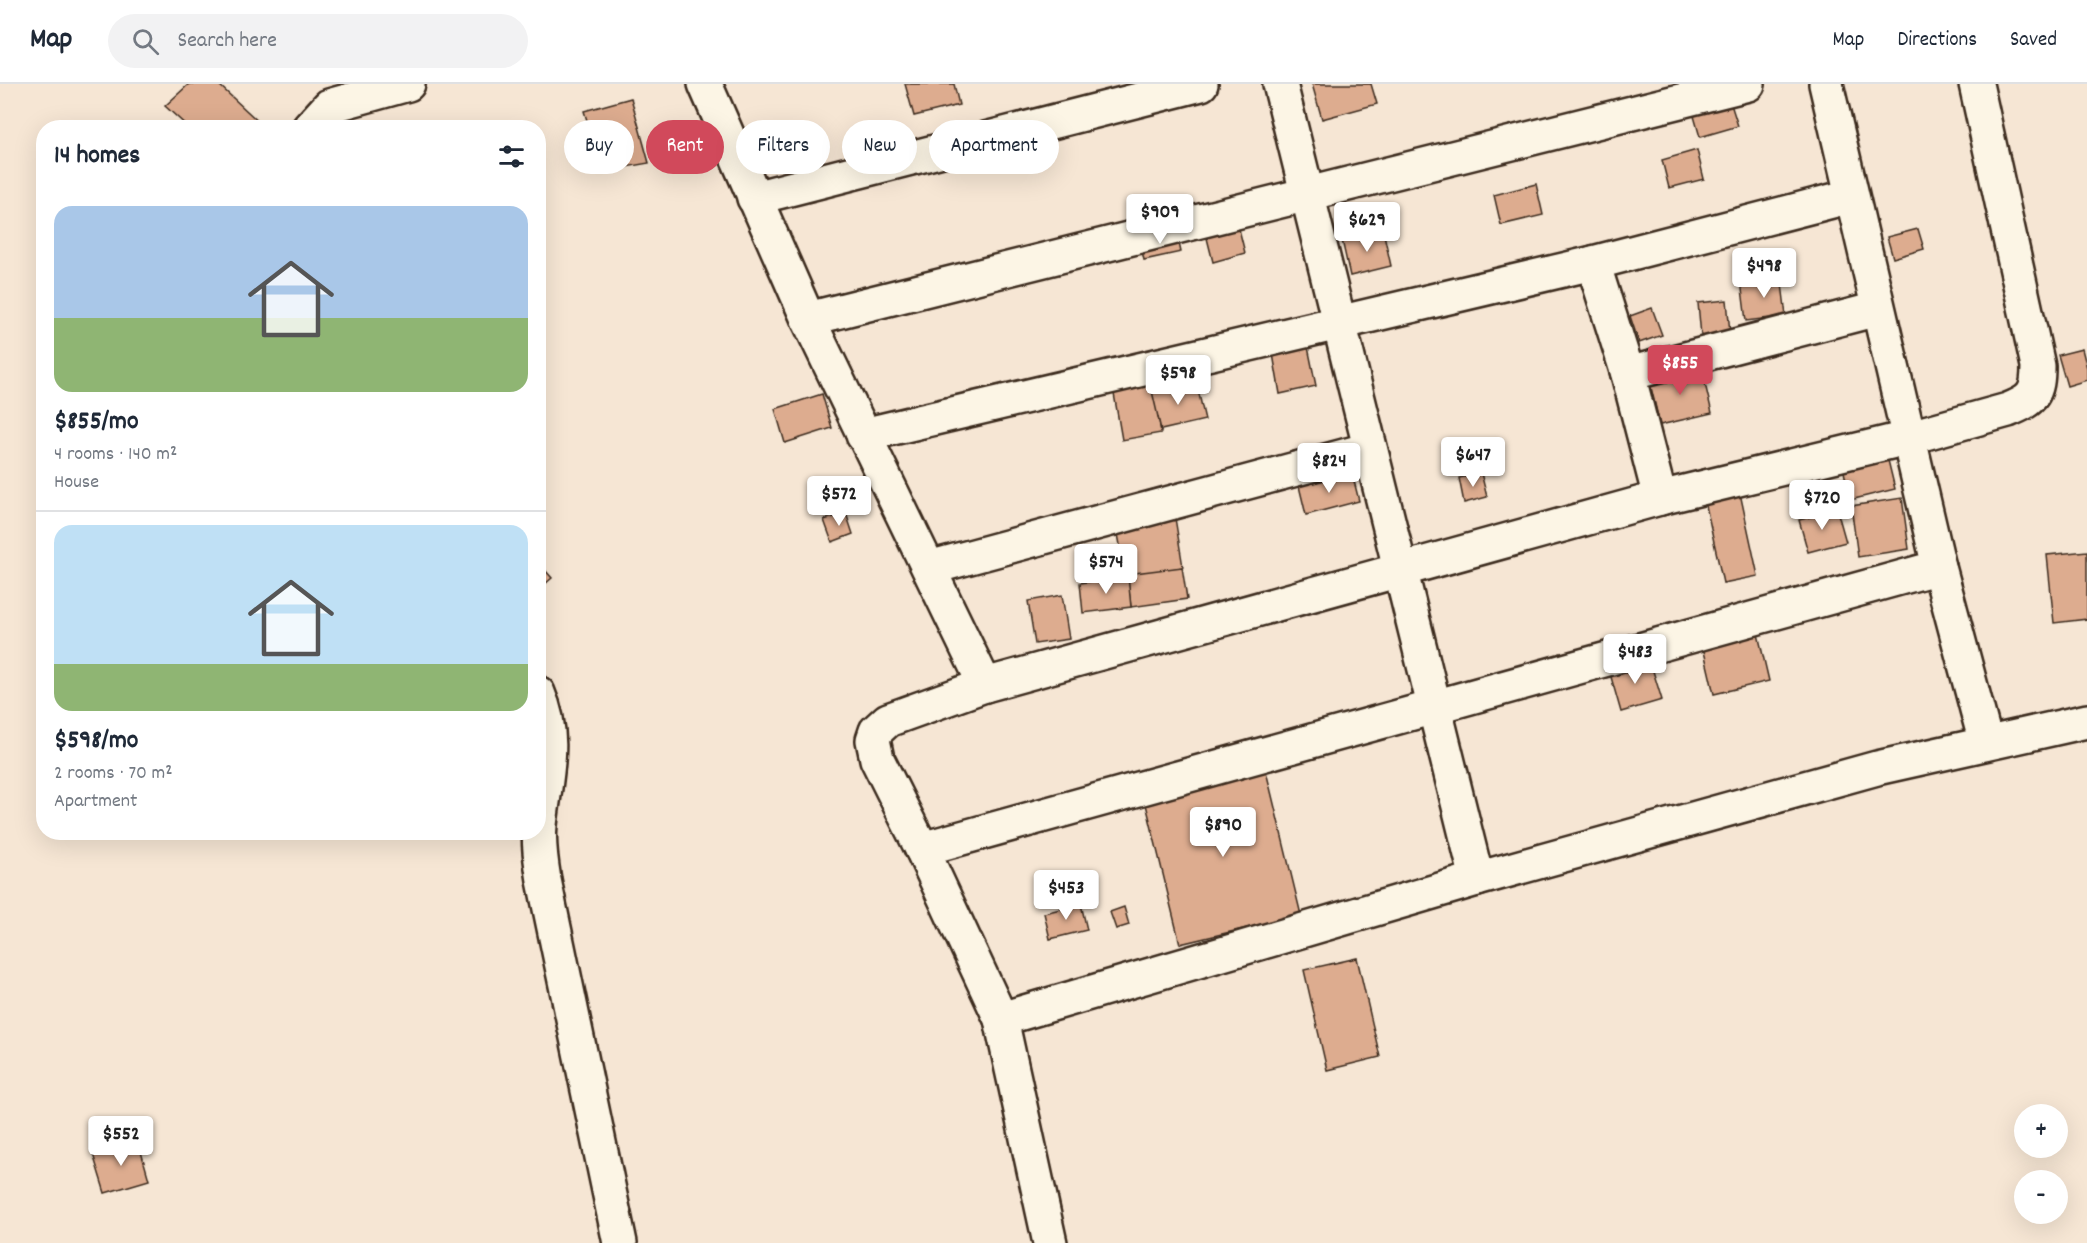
<!DOCTYPE html>
<meta charset="utf-8">
<style>
:root{--surface:#fff;--page:#f2f2f3;--text:#1f2937;--muted:#747a83;--line:#e0e1e3;--accent:#d1495b}
body{margin:0;font-family:Dekko,sans-serif;background:var(--page);color:var(--text);height:100vh;display:flex;flex-direction:column;font-size:22px;white-space:nowrap}
*{box-sizing:border-box;margin:0}
p{font-size:20px;color:var(--muted)}
.icon{flex:none;width:33px;height:33px;fill:none;stroke:currentColor;stroke-width:2;stroke-linecap:round;stroke-linejoin:round}
.map{position:relative;flex:1;overflow:hidden}
.drawer{position:absolute;left:36px;top:36px;width:510px;height:720px;display:flex;flex-direction:column;background:var(--surface);border-radius:24px;box-shadow:0 6px 24px #0002}
.drawer>*{flex:none}
.hud{position:absolute;left:564px;top:36px;width:570px;height:54px;display:flex;gap:12px}
.fabs{position:absolute;left:2014px;top:1020px;display:grid;gap:12px}
.fabs a{display:grid;place-items:center;width:54px;height:54px;border-radius:50%;background:var(--surface);box-shadow:0 6px 24px #0002;font-size:30px}
.price{position:absolute;translate:-50% -51px;padding:0 14px;border-radius:6px;background:#fff;color:#222;font-size:20px;line-height:39px;filter:drop-shadow(0 2px 3px #0008)}
.price::after{content:'';position:absolute;left:50%;top:36px;width:18px;height:14px;margin-left:-9px;background:inherit;clip-path:polygon(0 0,100% 0,50% 100%)}
.price.active{background:var(--accent);color:#fff}
ul{padding:0;list-style:none}
li{display:grid;align-content:center;gap:12px;height:318px;padding:0 18px}
li+li{border-top:2px solid var(--line)}
li span{display:grid;place-items:center;height:186px;border-radius:18px;color:#555}
li>.icon{margin-inline-start:auto}
span .icon{width:108px;height:108px;fill:#fffc;stroke-width:1}
li b{font-size:26px}
h2{display:flex;justify-content:space-between;align-items:center;height:72px;padding:0 18px;font-size:26px}
.pill{padding:0 21px;border-radius:27px;background:var(--surface);box-shadow:0 6px 24px #0002;font-size:21px;line-height:54px}
.pill.active{background:var(--accent);color:#fff}
header{display:flex;align-items:center;gap:36px;box-sizing:border-box;height:84px;padding:0 30px;background:var(--surface);border-bottom:2px solid var(--line)}
header strong{font-size:28px}
nav{display:flex;gap:33px;margin-inline-start:auto;font-size:21px}
.search{width:420px;height:54px;background:var(--page);display:flex;align-items:center;gap:15px;box-sizing:border-box;padding:0 21px;border-radius:33px;color:var(--muted);font-size:22px}
.map>svg:first-child{display:block}
</style>
<header>
<strong>Map</strong>
<div class="search"><svg class="icon" aria-label="search" viewBox="0 0 24 24"><circle cx="10" cy="10" r="6"/><path d="M15 15l6 6"/></svg>Search here</div>
<nav><a>Map</a><a>Directions</a><a>Saved</a></nav>
</header>
<div class="map">
<svg width="2087" height="1159" viewBox="0 0 2087 1159">
<rect width="100%" height="100%" fill="#f6e6d4"/>
<filter id="ink" filterUnits="userSpaceOnUse"><feTurbulence type="fractalNoise" baseFrequency=".0167" numOctaves="2"/><feDisplacementMap in="SourceGraphic" scale="12" xChannelSelector="R" yChannelSelector="G"/><feConvolveMatrix kernelMatrix="1 2 1 2 8 2 1 2 1" color-interpolation-filters="sRGB"/></filter>
<g filter="url(#ink)">
<g fill="#ddac8f" stroke="#3b2a1e" stroke-width="1.5">
<path d="M189 0H218L264 43 189 44 165 22Z"/>
<path d="M905 0H954L959 21 914 32Z"/>
<path d="M1312 0H1371L1377 20 1322 35Z"/>
<path d="M631 14 649 79 603 87 584 27Z"/>
<path d="M1729 14 1738 42 1700 53 1692 25Z"/>
<path d="M1697 66 1704 95 1669 104 1662 76Z"/>
<path d="M1536 100 1543 131 1501 141 1494 111Z"/>
<path d="M1238 141 1245 169 1213 178 1206 150Z"/>
<path d="M1918 145 1924 165 1893 174 1887 153Z"/>
<path d="M1176 146 1181 168 1144 176 1139 154Z"/>
<path d="M1383 146 1391 182 1350 192 1342 156Z"/>
<path d="M1781 192 1786 232 1746 237 1741 197Z"/>
<path d="M1727 216 1730 249 1701 252 1698 219Z"/>
<path d="M1652 224 1662 251 1639 259 1630 232Z"/>
<path d="M1308 263 1316 302 1280 310 1273 270Z"/>
<path d="M2082 265 2087 284V296L2067 302 2058 271Z"/>
<path d="M1701 283 1712 329 1660 341 1649 295Z"/>
<path d="M1153 297 1161 349 1122 356 1113 304Z"/>
<path d="M1196 297 1205 336 1161 346 1152 307Z"/>
<path d="M822 310 832 344 785 359 775 325Z"/>
<path d="M1886 368 1895 405 1850 416 1842 378Z"/>
<path d="M1352 389 1359 417 1306 431 1299 402Z"/>
<path d="M1481 389 1487 413 1464 419 1459 394Z"/>
<path d="M1738 400 1758 492 1723 499 1703 408Z"/>
<path d="M1902 414 1909 465 1858 473 1851 422Z"/>
<path d="M1837 426 1846 458 1808 468 1799 436Z"/>
<path d="M846 429 853 450 832 458 824 436Z"/>
<path d="M1175 434 1183 483 1126 493 1117 445Z"/>
<path d="M2087 467V535L2054 539 2047 471Z"/>
<path d="M538 478 552 494 538 506Z"/>
<path d="M1182 483 1187 515 1131 523 1127 490Z"/>
<path d="M1128 492 1131 523 1083 529 1080 499Z"/>
<path d="M1062 511 1069 555 1035 560 1028 517Z"/>
<path d="M1758 550 1769 597 1714 610 1703 563Z"/>
<path d="M1649 574 1662 616 1621 628 1609 586Z"/>
<path d="M1266 687 1301 831 1180 860 1145 716Z"/>
<path d="M1081 820 1087 846 1050 855 1044 829Z"/>
<path d="M1124 823 1129 841 1116 845 1110 828Z"/>
<path d="M1357 874 1380 973 1327 986 1304 886Z"/>
<path d="M138 1057 149 1096 105 1109 93 1070Z"/>
</g>
<g fill="none" stroke-linecap="round" stroke-linejoin="round">
<g stroke="#3b2a1e" stroke-width="38">
<g id="minor">
<path d="M705 0 808 235 985 601 1660 414 1907 354 2008 326C2033 316 2038 310 2038 282L1976 0"/>
<path d="M1280 0 1477 795"/>
<path d="M309 44 329 22 408 0"/>
<path d="M754 114 1201 0"/>
<path d="M1593 179 1628 290 1660 414"/>
<path d="M808 235 1748 0"/>
<path d="M1628 290 1877 225"/>
<path d="M863 351 1593 179 1851 112"/>
<path d="M1939 483 1986 659"/>
<path d="M929 484 1370 365"/>
<path d="M985 601 888 636 876 647 873 656 877 675 922 765 1001 935"/>
<path d="M538 609C558 655 545 693 540 741 538 759 541 778 544 796L620 1159"/>
<path d="M922 765 1939 483 1826 0"/>
<path d="M1050 1159 1001 935 1477 795 1877 684 2087 637"/>
</g>
</g>
<use href="#minor" stroke="#fcf5e5" stroke-width="33"/>
</g>
</g>
</svg>
<div class="fabs">
<a>+</a>
<a>−</a>
</div>
<b class="price" style="left:1160px;top:161px">$909</b>
<b class="price" style="left:1367px;top:169px">$629</b>
<b class="price" style="left:1764px;top:215px">$498</b>
<b class="price active" style="left:1680px;top:312px">$855</b>
<b class="price" style="left:1178px;top:322px">$598</b>
<b class="price" style="left:1473px;top:404px">$647</b>
<b class="price" style="left:1329px;top:410px">$824</b>
<b class="price" style="left:839px;top:443px">$572</b>
<b class="price" style="left:1822px;top:447px">$720</b>
<b class="price" style="left:1106px;top:511px">$574</b>
<b class="price" style="left:1635px;top:601px">$483</b>
<b class="price" style="left:1223px;top:774px">$890</b>
<b class="price" style="left:1066px;top:837px">$453</b>
<b class="price" style="left:121px;top:1083px">$552</b>
<div class="hud">
<a class="pill">Buy</a>
<a class="pill active">Rent</a>
<a class="pill">Filters</a>
<a class="pill">New</a>
<a class="pill">Apartment</a>
</div>
<section class="drawer">
<h2>14 homes<svg class="icon" aria-label="filters" viewBox="0 0 24 24"><path d="M4 7h16M4 17h16"/><circle cx="9" cy="7" r="2"/><circle cx="15" cy="17" r="2"/></svg></h2>
<ul>
<li><span style="background:linear-gradient(#a9c7e8 60%,#8fb573 0)"><svg class="icon" aria-label="home" viewBox="0 0 24 24"><path d="M3 11l9-7 9 7M6 9v11h12V9"/></svg></span><div><b>$855/mo</b><p>4 rooms · 140 m²</p><p>House</p></div></li>
<li><span style="background:linear-gradient(#bfe0f5 75%,#8fb573 0)"><svg class="icon" aria-label="home" viewBox="0 0 24 24"><path d="M3 11l9-7 9 7M6 9v11h12V9"/></svg></span><div><b>$598/mo</b><p>2 rooms · 70 m²</p><p>Apartment</p></div></li>
</ul>
</section>
</div>
